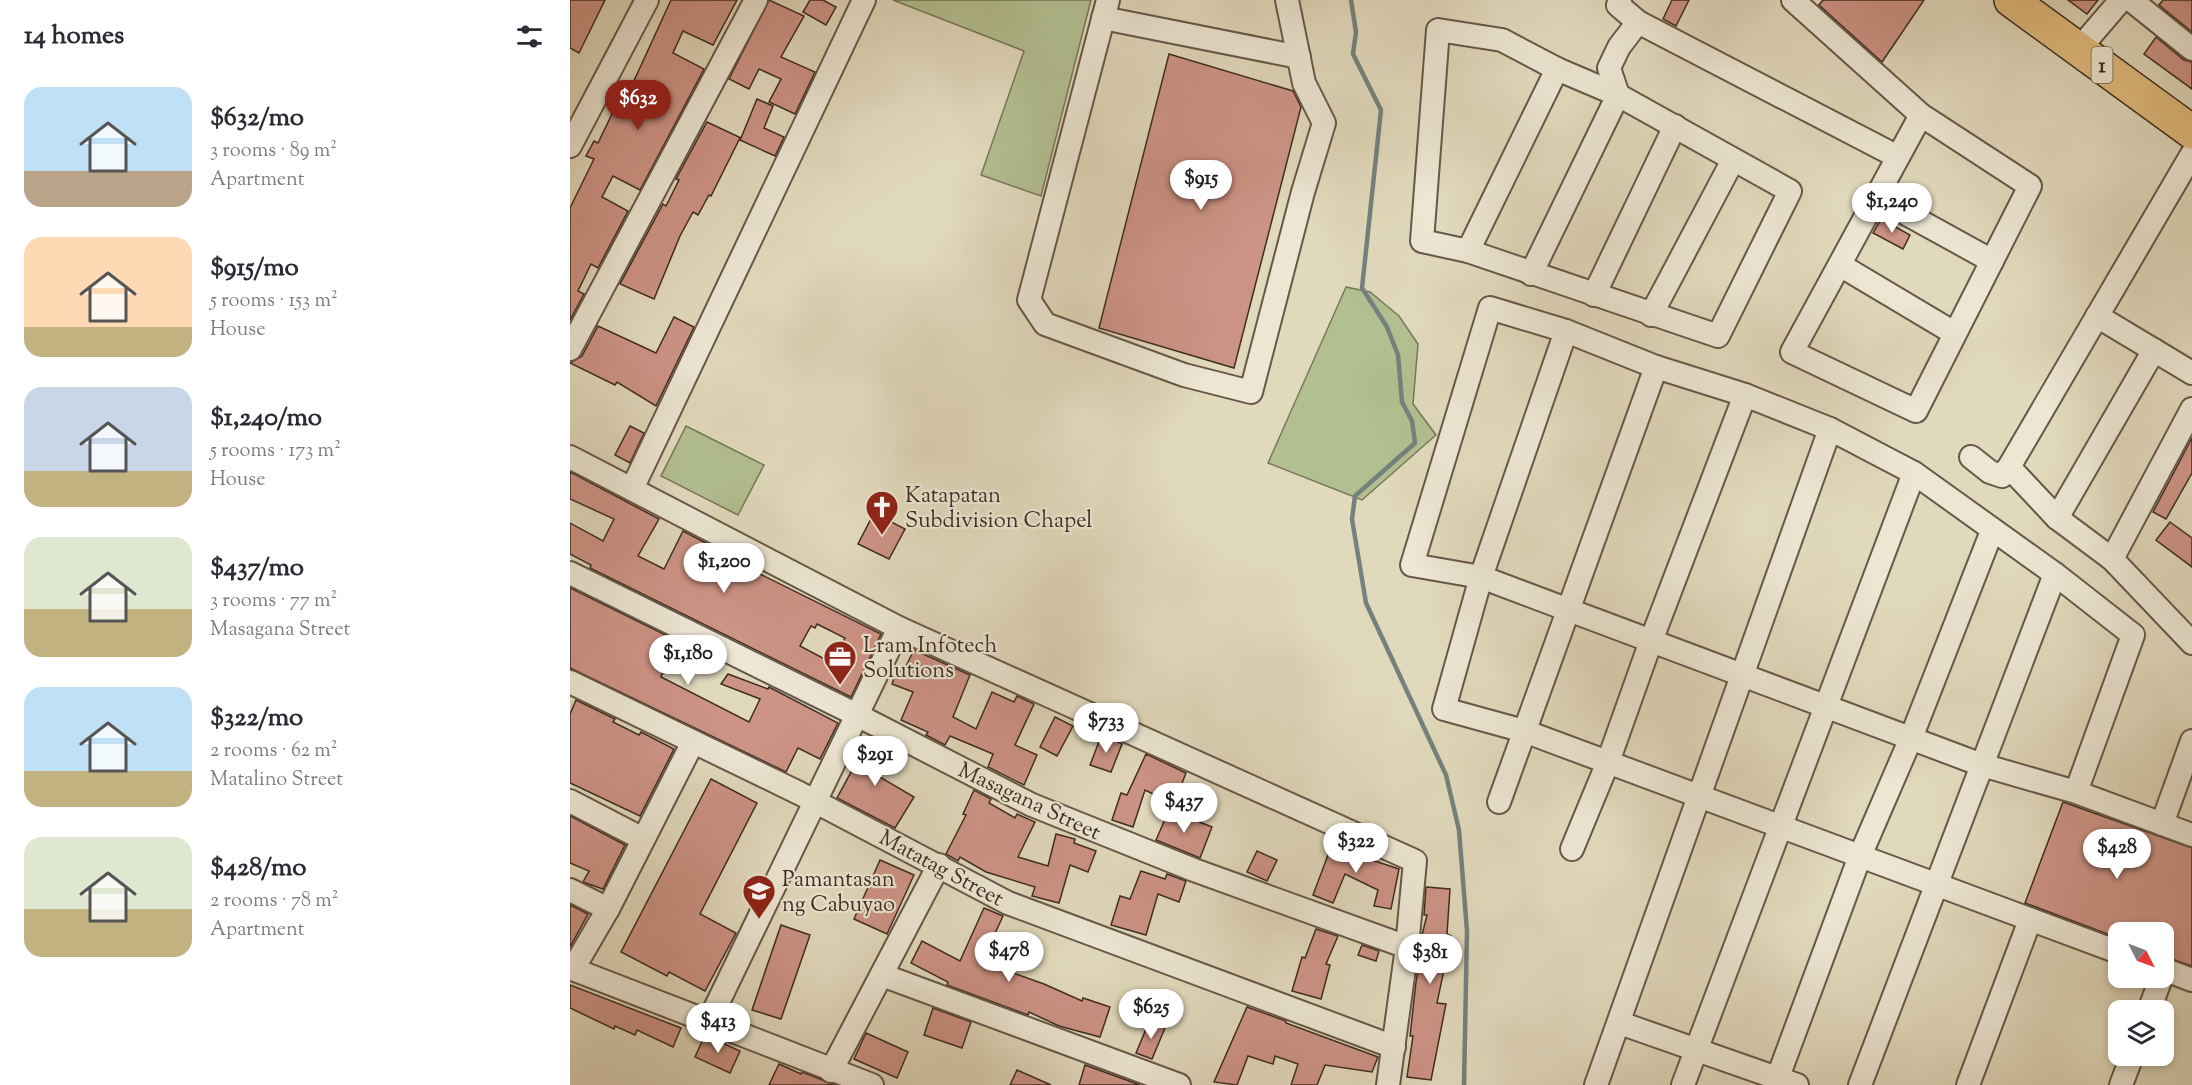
<!DOCTYPE html>
<meta charset="utf-8">
<style>
:root{--surface:#fff;--page:#f7f7f7;--text:#2b2b33;--muted:#7c7c81;--accent:#8f2418}
body{margin:0;font-family:"Sorts Mill Goudy",serif;background:var(--page);color:var(--text);height:100vh;display:flex;flex-direction:column;font-size:22px;white-space:nowrap}
*{box-sizing:border-box;margin:0}
p{font-size:20px;color:var(--muted)}
.icon{flex:none;width:33px;height:33px;fill:none;stroke:currentColor;stroke-width:2;stroke-linecap:round;stroke-linejoin:round}
.map{position:relative;flex:1;overflow:hidden}
.panel{display:flex;flex-direction:column;background:var(--surface);width:570px}
.panel>*{flex:none}
.needle{width:39px;rotate:132deg}
.fabs{position:absolute;left:1538px;top:922px;display:grid;gap:12px}
.fabs a{display:grid;place-items:center;width:66px;height:66px;border-radius:12px;background:var(--surface);box-shadow:0 3px 9px #0003;font-size:30px}
.price{position:absolute;translate:-50% -51px;padding:0 14px;border-radius:21px;background:#fff;color:#222;font-size:20px;line-height:39px;filter:drop-shadow(0 2px 3px #0008)}
.price::after{content:'';position:absolute;left:50%;top:36px;width:18px;height:14px;margin-left:-9px;background:inherit;clip-path:polygon(0 0,100% 0,50% 100%)}
.price.current{background:var(--accent);color:#fff}
ul{padding:0;list-style:none}
li{display:flex;align-items:center;gap:18px;height:150px;padding:0 24px}
li span{display:grid;place-items:center;flex:none;width:168px;height:120px;border-radius:18px;color:#555}
li>.icon{margin-inline-start:auto}
span .icon{width:72px;height:72px;fill:#fffc;stroke-width:1}
li b{font-size:26px}
h2{display:flex;justify-content:space-between;align-items:center;height:72px;padding:0 24px;font-size:26px}
main{display:flex;flex:1;min-height:0}
.map>svg:first-child{display:block}
</style>
<main>
<section class="panel">
<h2>14 homes<svg class="icon" aria-label="filters" viewBox="0 0 24 24"><path d="M4 7h16M4 17h16"/><circle cx="9" cy="7" r="2"/><circle cx="15" cy="17" r="2"/></svg></h2>
<ul>
<li><span style="background:linear-gradient(#bfe0f5 70%,#b9a48a 0)"><svg class="icon" aria-label="home" viewBox="0 0 24 24"><path d="M3 11l9-7 9 7M6 9v11h12V9"/></svg></span><div><b>$632/mo</b><p>3 rooms · 89 m²</p><p>Apartment</p></div></li>
<li><span style="background:linear-gradient(#ffd9b3 75%,#c2b280 0)"><svg class="icon" aria-label="home" viewBox="0 0 24 24"><path d="M3 11l9-7 9 7M6 9v11h12V9"/></svg></span><div><b>$915/mo</b><p>5 rooms · 153 m²</p><p>House</p></div></li>
<li><span style="background:linear-gradient(#c9d6e8 70%,#c2b280 0)"><svg class="icon" aria-label="home" viewBox="0 0 24 24"><path d="M3 11l9-7 9 7M6 9v11h12V9"/></svg></span><div><b>$1,240/mo</b><p>5 rooms · 173 m²</p><p>House</p></div></li>
<li><span style="background:linear-gradient(#dfe7d0 60%,#c2b280 0)"><svg class="icon" aria-label="home" viewBox="0 0 24 24"><path d="M3 11l9-7 9 7M6 9v11h12V9"/></svg></span><div><b>$437/mo</b><p>3 rooms · 77 m²</p><p>Masagana Street</p></div></li>
<li><span style="background:linear-gradient(#bfe0f5 70%,#c2b280 0)"><svg class="icon" aria-label="home" viewBox="0 0 24 24"><path d="M3 11l9-7 9 7M6 9v11h12V9"/></svg></span><div><b>$322/mo</b><p>2 rooms · 62 m²</p><p>Matalino Street</p></div></li>
<li><span style="background:linear-gradient(#dfe7d0 60%,#c2b280 0)"><svg class="icon" aria-label="home" viewBox="0 0 24 24"><path d="M3 11l9-7 9 7M6 9v11h12V9"/></svg></span><div><b>$428/mo</b><p>2 rooms · 78 m²</p><p>Apartment</p></div></li>
</ul>
</section>
<div class="map">
<svg width="1622" height="1085" viewBox="0 0 1622 1085">
<rect width="100%" height="100%" fill="#e1d9bc"/>
<filter id="stains"><feTurbulence type="fractalNoise" baseFrequency=".00333" numOctaves="4"/><feColorMatrix values="0 0 0 0 .2 0 0 0 0 .09 0 0 0 0 .02 0 0 0 .5 -.17"/></filter>
<radialGradient id="worn" r=".72"><stop offset=".6" stop-color="#630" stop-opacity="0"/><stop offset="1" stop-color="#630" stop-opacity=".3"/></radialGradient>
<g fill="#b2bf91" stroke="#78765a" stroke-width="1.5">
<path d="M323 0H521L471 196 411 175 454 51Z"/>
<path d="M776 287 800 292 829 316 848 344 843 404 866 435 792 500 698 463Z"/>
<path d="M116 426 194 465 168 515 91 476Z"/>
</g>
<g fill="none" stroke-linecap="round" stroke-linejoin="round">
<path stroke="#74817d" stroke-width="4.5" d="M781 0 786 32 783 54 811 110 792 288 817 327 828 355 832 402 842 421 845 443 785 496 782 519 796 603 876 775 889 830 897 931 894 1085"/>
</g>
<g fill="#cd9385" stroke="#3f2c22" stroke-width="1.5" fill-rule="evenodd">
<path d="M0 0H35L9 53 0 48Z"/>
<path d="M101 0H167L143 45 113 31 103 53 134 69 70 190 43 176 32 197 58 211 28 268 21 264 8 291 14 294 0 320V208L24 159 16 156 24 141 28 143 57 83 62 85Z"/>
<path d="M199 0 234 16 211 57 245 72 225 114 199 102 211 79 189 69 179 89 159 79Z"/>
<path d="M240 0H253L266 7 256 25 233 12Z"/>
<path d="M1102 0H1119L1106 26 1093 19Z"/>
<path d="M1253 0H1354L1312 62 1249 5Z"/>
<path d="M1498 0H1528L1517 14Z"/>
<path d="M1593 0H1622V32L1589 5Z"/>
<path d="M1586 37 1614 60 1622 62V89L1574 54Z"/>
<path d="M599 54 723 91 731 107 664 368 529 328Z"/>
<path d="M187 99 203 106 194 128 214 137 205 156 170 140V138L141 196 139 195 128 215 123 212 110 236 84 299 50 284 93 204 96 206 109 180 106 179 137 122 171 138Z"/>
<path d="M1311 219 1340 235 1333 249 1303 233Z"/>
<path d="M104 317 124 327 86 406 47 382 45 385 0 363 12 356 28 326 86 353Z"/>
<path d="M60 426 74 433 60 463 45 455Z"/>
<path d="M1622 438V473L1596 519 1583 512Z"/>
<path d="M0 472 89 519 68 556 94 569 113 531 174 563 173 565 190 574 311 634 281 697 20 568 21 565 0 554V523L33 541 44 519 0 499ZM247 624 275 638 262 663 230 646 241 626 245 628Z"/>
<path d="M304 513 335 529 319 559 288 544Z"/>
<path d="M1600 522 1622 538V567L1586 540Z"/>
<path d="M0 588 128 651 117 671 97 663 91 677 179 722 190 699 151 684 158 674 198 689 199 687 268 723 250 759 228 748 216 772 0 668Z"/>
<path d="M344 650 400 675 383 717 406 729 422 692 444 702 447 696 464 704 445 745 467 755 454 785 418 767 423 754 380 736 375 745 356 735 358 732 331 720 343 692 322 684 327 670 333 672Z"/>
<path d="M6 700 45 719 43 722 69 735 71 732 104 749 70 816 0 783V714Z"/>
<path d="M485 717 503 726 487 756 470 747Z"/>
<path d="M532 734 552 744 541 772 520 765Z"/>
<path d="M300 737 322 748 308 776 344 797 325 828 267 798Z"/>
<path d="M576 754 616 773 604 804 575 790 563 827 542 820 551 793 557 795Z"/>
<path d="M141 779 187 803 130 914 166 933 135 991 99 972 97 976 51 952Z"/>
<path d="M404 790 421 799 419 803 445 818 447 814 465 822 448 857 478 866 486 834 505 839 504 843 526 851 518 872 500 865 489 903 462 896 465 887 416 872 390 857 388 861 376 854 396 815 393 814Z"/>
<path d="M1493 802 1622 848V966L1593 956V933H1548V938L1455 903Z"/>
<path d="M599 810 642 827 630 858 586 840Z"/>
<path d="M0 816 55 845 33 889 13 882 19 871 0 863Z"/>
<path d="M764 839 804 857 802 860 829 869 821 909 804 906 808 890 775 874 763 903 743 895Z"/>
<path d="M687 851 707 860 697 881 677 872Z"/>
<path d="M310 860 344 875 317 934 284 919Z"/>
<path d="M571 871 595 879 597 874 616 881 609 902 588 894 576 935 541 925 550 896 560 899Z"/>
<path d="M856 887 880 889 877 934 881 936 867 1003 876 1004 861 1080 837 1077 843 1036H840L846 982 853 942 852 935 857 915H854Z"/>
<path d="M0 905 18 914 0 947Z"/>
<path d="M414 908 433 916 412 962 474 984 512 1001 513 998 540 1007 530 1037 489 1026 459 1012 458 1015 377 985 378 982 341 963 352 941 390 961Z"/>
<path d="M211 925 240 935 211 1019 182 1010Z"/>
<path d="M746 929 768 936 756 964 760 965 751 999 722 991 732 957 735 958Z"/>
<path d="M792 945 809 951 806 961 788 955Z"/>
<path d="M0 985 111 1028 103 1047 67 1030 65 1035 45 1026 44 1029 0 1008Z"/>
<path d="M677 1007 716 1021V1023L808 1057 802 1072 755 1065 747 1085H721L728 1064 705 1056 703 1064 678 1056 667 1085 644 1082Z"/>
<path d="M363 1008 401 1022 392 1048 354 1035Z"/>
<path d="M579 1022 595 1028 582 1059 566 1053Z"/>
<path d="M296 1033 338 1052 327 1078 284 1059Z"/>
<path d="M135 1035 170 1051 160 1073 125 1057Z"/>
<path d="M209 1064 231 1074 232 1072 265 1085H199Z"/>
<path d="M515 1065 570 1085H509Z"/>
<path d="M447 1070 481 1085H440Z"/>
</g>
<g fill="none" stroke-linecap="round" stroke-linejoin="round">
<g stroke="#685748" stroke-width="26">
<g id="minor">
<path d="M538 0 459 300 475 324 614 375 681 392 733 192 754 123 734 83 717 0"/>
<path d="M1050 0 1048 5 1068 22 1328 157"/>
<path d="M1223 0 1351 115 1460 186 1346 411 1222 352 1351 115"/>
<path d="M1561 0 1622 49"/>
<path d="M533 18 729 57"/>
<path d="M868 30 932 40 987 69 1048 95 1220 191 1148 336 898 251 852 241Z"/>
<path d="M1509 49 1551 0"/>
<path d="M0 146 77 0"/>
<path d="M1306 197 1422 261"/>
<path d="M898 251 987 69"/>
<path d="M1270 265 1384 333"/>
<path d="M961 274 1048 95 1039 68 1049 47 1068 22"/>
<path d="M1024 295 1105 126"/>
<path d="M1081 315 1163 160"/>
<path d="M1527 316 1622 373"/>
<path d="M996 331 911 577 874 709 954 731 1548 952"/>
<path d="M0 349 186 0"/>
<path d="M0 457 329 628 845 861 837 947 818 1085"/>
<path d="M1401 457 1420 472 1432 476 1439 467 1622 154"/>
<path d="M1439 467 1487 518 1542 559 1622 643"/>
<path d="M62 489 294 0"/>
<path d="M1487 518 1584 350"/>
<path d="M1542 559 1622 409"/>
<path d="M0 573 287 715 462 805 624 870 837 947"/>
<path d="M0 682 229 793 438 903 824 1047"/>
<path d="M1506 792 1563 635 1485 574 1344 473 1260 429 1175 395 1086 367 996 331 920 308 842 565 911 577 1412 765 1506 792 1622 835"/>
<path d="M0 801 73 839"/>
<path d="M929 802 1086 367"/>
<path d="M1592 824 1622 741"/>
<path d="M1002 849 1038 762 1081 641 1175 395"/>
<path d="M0 890 38 909"/>
<path d="M0 968 302 1085"/>
<path d="M3 969 38 909 123 742"/>
<path d="M1593 969 1622 980"/>
<path d="M312 975 609 1085"/>
<path d="M1579 1011 1591 978"/>
<path d="M139 1021 329 628"/>
<path d="M1050 1023 1227 1085"/>
<path d="M261 1071 369 865"/>
<path d="M1026 1085 1260 429"/>
<path d="M1113 1085 1344 473"/>
<path d="M1205 1085 1290 856 1341 738 1422 531"/>
<path d="M1290 1085 1485 574"/>
<path d="M1398 1085 1460 920"/>
<path d="M1551 1085 1562 1056"/>
</g>
</g>
<g stroke="#3f2c22" stroke-width="36">
<path id="highway" d="M1441 0 1622 132"/>
</g>
<use href="#minor" stroke="#ece6d3" stroke-width="22"/>
<use href="#highway" stroke="#e0bc7e" stroke-width="33"/>
</g>
<defs>
<g id="church-pin" transform="scale(1.725)"><path d="M0 17L-7.5 6A9.5 9.5 0 1 1 7.5 6Z" fill="#8f2418" stroke="#ece6d3"/><path d="M-1.2-6h2.4v3.5h3.3v2.4h-3.3V6h-2.4V-.1h-3.3v-2.4h3.3Z" fill="#fff"/></g>
<g id="office-pin" transform="scale(1.725)"><path d="M0 17L-7.5 6A9.5 9.5 0 1 1 7.5 6Z" fill="#8f2418" stroke="#ece6d3"/><path d="M-6-3h4V-5.5h4V-3h4V5H-6ZM-1-4.5V-3h2v-1.5ZM-6 0V1H6V0Z" fill="#fff"/></g>
<g id="university-pin" transform="scale(1.725)"><path d="M0 17L-7.5 6A9.5 9.5 0 1 1 7.5 6Z" fill="#8f2418" stroke="#ece6d3"/><path d="M0-5L7-2L0 1L-7-2ZM-4 1L0 2.5L4 1V4Q0 6-4 4Z" fill="#fff"/></g>
</defs>
<g fill-rule="evenodd">
<use href="#church-pin" x="312" y="507"/>
<use href="#office-pin" x="270" y="657"/>
<use href="#university-pin" x="189" y="891"/>
</g>
<g text-anchor="middle" stroke-width="4.5" stroke-linejoin="round" paint-order="stroke">
<rect fill="#ece6d3" stroke="#736457" stroke-width="1.5" x="1521.5" y="47" width="21" height="36" rx="4.5"/>
<g font-size="21" font-weight="bold" fill="#3f2c22">
<text x="1532" y="72">1</text>
</g>
<g font-size="22" fill="#3f2c22" stroke="#ece6d3" text-anchor="start">
<text x="335" y="502">Katapatan<tspan x="335" dy="25">Subdivision Chapel</tspan></text>
<text x="293" y="652">Lram Infotech<tspan x="293" dy="25">Solutions</tspan></text>
<text x="212" y="886">Pamantasan<tspan x="212" dy="25">ng Cabuyao</tspan></text>
</g>
<g font-size="22" fill="#3f2c22" stroke="#ece6d3">
<text transform="translate(460 800) rotate(25)" y="8">Masagana Street</text>
<text transform="translate(372 867) rotate(28)" y="8">Matatag Street</text>
</g>
</g>
<rect width="100%" height="100%" filter="url(#stains)"/>
<rect width="100%" height="100%" fill="url(#worn)"/>
</svg>
<div class="fabs">
<a><svg class="needle" viewBox="-14 -14 28 28"><path d="M0-13l5 13h-10z" fill="#e53935"/><path d="M0 13l5-13h-10z" fill="#7c7c81"/></svg></a>
<a><svg class="icon" aria-label="layers" viewBox="0 0 24 24"><path d="M12 4l9 5-9 5-9-5zM3 14l9 5 9-5"/></svg></a>
</div>
<b class="price current" style="left:68px;top:131px">$632</b>
<b class="price" style="left:631px;top:211px">$915</b>
<b class="price" style="left:1322px;top:234px">$1,240</b>
<b class="price" style="left:154px;top:594px">$1,200</b>
<b class="price" style="left:118px;top:686px">$1,180</b>
<b class="price" style="left:536px;top:754px">$733</b>
<b class="price" style="left:305px;top:787px">$291</b>
<b class="price" style="left:614px;top:834px">$437</b>
<b class="price" style="left:786px;top:874px">$322</b>
<b class="price" style="left:1547px;top:880px">$428</b>
<b class="price" style="left:439px;top:983px">$478</b>
<b class="price" style="left:860px;top:985px">$381</b>
<b class="price" style="left:581px;top:1040px">$625</b>
<b class="price" style="left:148px;top:1054px">$413</b>
</div>
</main>
